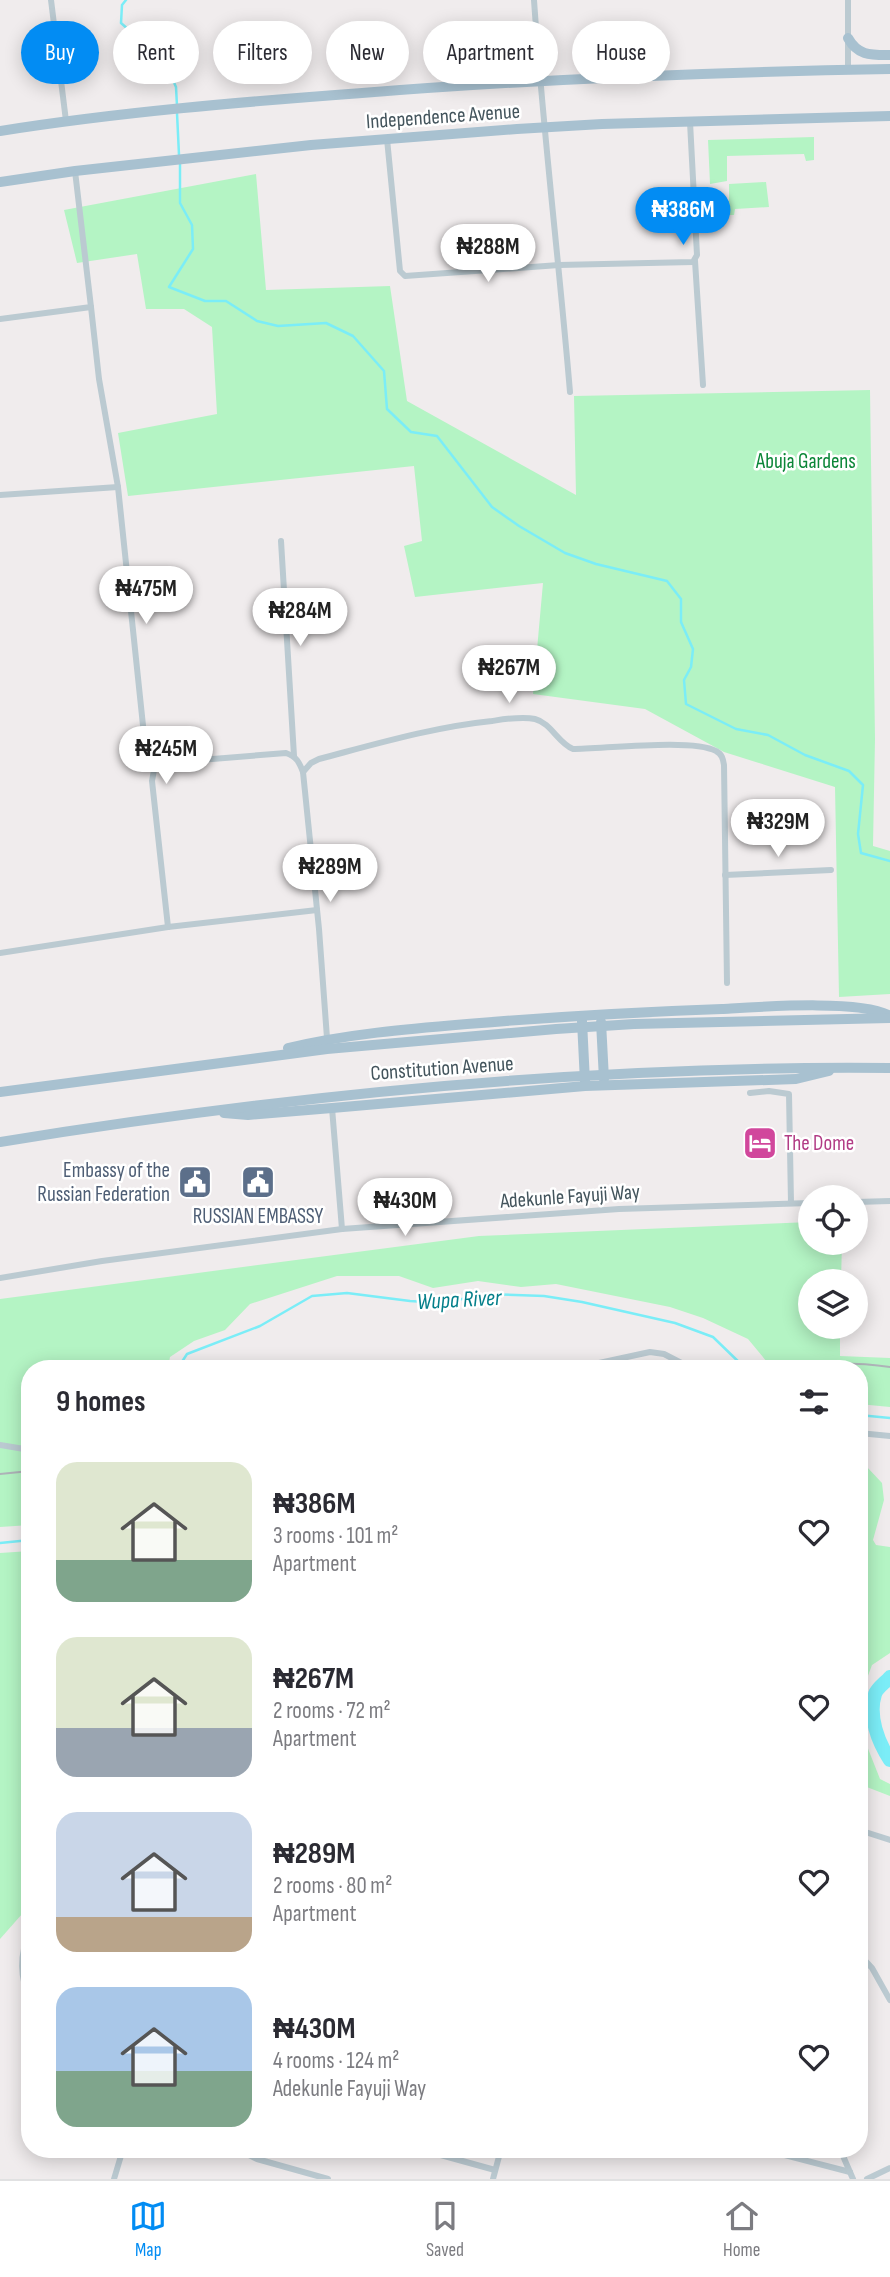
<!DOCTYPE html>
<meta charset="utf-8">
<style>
:root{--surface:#fff;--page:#f2f2f3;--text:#2b2b33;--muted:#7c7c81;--line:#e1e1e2;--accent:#028cf3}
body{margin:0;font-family:"Sofia Sans Condensed",sans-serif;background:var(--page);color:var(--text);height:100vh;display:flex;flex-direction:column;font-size:26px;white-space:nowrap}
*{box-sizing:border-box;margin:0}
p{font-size:23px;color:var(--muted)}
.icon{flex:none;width:38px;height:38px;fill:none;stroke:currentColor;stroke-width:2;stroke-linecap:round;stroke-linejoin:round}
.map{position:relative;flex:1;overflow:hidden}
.sheet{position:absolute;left:21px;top:1360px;width:847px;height:798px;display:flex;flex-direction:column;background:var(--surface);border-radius:28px;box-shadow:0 4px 18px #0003}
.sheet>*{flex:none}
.guide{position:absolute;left:21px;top:21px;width:849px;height:63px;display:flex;gap:14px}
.buttons{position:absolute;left:798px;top:1185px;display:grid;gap:14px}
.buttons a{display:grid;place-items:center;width:70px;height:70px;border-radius:50%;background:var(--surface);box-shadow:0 4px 18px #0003;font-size:35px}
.price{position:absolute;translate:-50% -60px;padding:0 16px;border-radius:24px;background:#fff;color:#222;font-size:23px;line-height:46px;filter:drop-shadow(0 2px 4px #0008)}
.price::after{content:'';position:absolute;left:50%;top:42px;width:21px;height:16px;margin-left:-10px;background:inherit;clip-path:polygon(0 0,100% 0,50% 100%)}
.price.current{background:var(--accent);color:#fff}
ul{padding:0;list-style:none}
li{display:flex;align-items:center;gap:21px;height:175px;padding:0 35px}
li span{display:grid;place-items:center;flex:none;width:196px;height:140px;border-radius:21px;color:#555}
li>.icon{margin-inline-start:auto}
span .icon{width:84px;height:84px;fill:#fffc;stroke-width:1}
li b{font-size:30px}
h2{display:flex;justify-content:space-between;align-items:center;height:84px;padding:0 35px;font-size:30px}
.chip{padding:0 24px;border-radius:32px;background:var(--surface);box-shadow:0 4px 18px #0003;font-size:24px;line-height:63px}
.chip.current{background:var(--accent);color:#fff}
.dock{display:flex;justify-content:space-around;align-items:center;height:98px;border-top:2px solid var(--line);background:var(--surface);font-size:19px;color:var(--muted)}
.dock a{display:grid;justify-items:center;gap:4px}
.dock .current{color:var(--accent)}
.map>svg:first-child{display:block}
</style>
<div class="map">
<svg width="890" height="2179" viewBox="0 0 890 2179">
<rect width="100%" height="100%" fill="#f0eced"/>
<g fill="#b4f4c4">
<path d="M814 137V160L806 161 804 154 727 156V181L710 184 708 140Z"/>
<path d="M256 174 266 290 390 286 407 401 576 495 574 396 870 390 875 739 873 846 890 851V994L839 997 835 787 724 752 645 709 533 694 543 583 415 597 404 546 422 541 414 466 128 496 118 433 217 414 212 327 184 309H146L137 254 77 263 64 210Z"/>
<path d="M766 182 769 207 735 209 734 215H729V184Z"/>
<path d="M810 1222V1242L842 1243 841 1281H810V1326L840 1327V1356L890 1358V1407L859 1404V1368H772L748 1339 703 1318 670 1307 556 1284 521 1287 478 1281 433 1288 399 1276H337L250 1304 225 1330 194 1341 170 1357 168 1368H30V1525L0 1527V1299L479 1236Z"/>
<path d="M859 1464 866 1466 882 1483 884 1500 873 1540 876 1545 890 1547V1653L872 1665 859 1700 865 1741 880 1779 890 1784V1796L859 1784V1654L868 1649 859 1641Z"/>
<path d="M30 1551V1905L0 1939V1553Z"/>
</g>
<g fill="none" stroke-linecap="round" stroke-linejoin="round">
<g stroke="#7bedf7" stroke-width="2.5">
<path d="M126 0 122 5 121 23 139 39 161 54 176 87 177 106"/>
<path d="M177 113 179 155"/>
<path d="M180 161V203L192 225 193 249 169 287 205 301H226L257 321 278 326 326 323 353 336 384 371 387 409 411 432 437 436 492 507 519 526 565 553 596 564 667 581 681 599V622L693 649 691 667 684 680 686 704 736 729 768 735 805 755 849 771 863 785 858 834 861 853 890 861"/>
<path d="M178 1368 187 1354 260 1326 312 1296 347 1293 410 1301 442 1303 487 1294 544 1296 582 1302 675 1323 713 1337 745 1368"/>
<path d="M859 1415 890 1418"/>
<path d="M0 1543 30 1540"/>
</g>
<path stroke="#7bedf7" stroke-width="14" d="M890 1677C886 1682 877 1688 875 1694 868 1716 878 1742 890 1760"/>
<g stroke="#bbcad1" stroke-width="6">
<path d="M51 0 66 121"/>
<path d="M534 0C543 131 559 261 570 392"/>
<path d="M848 69V0"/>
<path d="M387 139 400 271 405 276 559 265 693 262 697 255 690 122"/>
<path d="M695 261 703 385"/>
<path d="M91 307 99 379 118 487 144 735 154 770"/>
<path d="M0 319 91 307 75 171"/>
<path d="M0 495 118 487"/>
<path d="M281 541 294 756"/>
<path d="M303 772 311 763 319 759C376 744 433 727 492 721 505 719 522 716 535 719 551 723 558 743 573 749 603 749 693 738 716 751 722 754 723 759 724 765L727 983"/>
<path d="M725 875 831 870"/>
<path d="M168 927 152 781 154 770 163 763 286 753C297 757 299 762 303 772L319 929 327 1038"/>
<path d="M0 953 168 927 317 910"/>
<path d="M750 1093 769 1091 789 1094 791 1203"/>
<path d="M332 1108 342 1229"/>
<path d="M856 1202 890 1201"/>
<path d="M0 1278 102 1261 342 1229 619 1209 810 1203"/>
<path d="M576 1368 650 1352 664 1354 691 1368"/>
<path d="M859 1433 890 1436"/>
<path d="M0 1445 30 1450"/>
<path d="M859 1830 890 1840"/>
<path d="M30 1933C19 1954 20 1978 30 1999"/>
<path d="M859 1954 872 1968 890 2000"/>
<path d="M247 2149 249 2155 257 2159 328 2179"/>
<path d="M419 2149 495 2170"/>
<path d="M761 2149 850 2172"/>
<path d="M840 2149 853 2179"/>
<path d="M114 2179 123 2149"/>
<path d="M493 2179 501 2149"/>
<path d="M867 2179 890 2168"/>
</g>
<g stroke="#a8c1d0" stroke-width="10">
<path d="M848 38C858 56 871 55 890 55"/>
<path d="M0 131C120 112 241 102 362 93 538 79 714 72 890 69"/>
<path d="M0 182 75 171 311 145 517 129 602 124 890 116"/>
<path d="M582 1021 585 1082"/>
<path d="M601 1022 604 1079"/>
<path d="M288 1048C347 1034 407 1029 467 1024 552 1017 637 1012 722 1009 757 1007 864 999 890 1016"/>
<path d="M0 1092 327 1049 556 1029 634 1024 890 1018"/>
<path d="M224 1113 248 1115 332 1108 585 1086 796 1079 829 1071"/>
<path d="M0 1142C294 1094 592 1065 890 1068"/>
</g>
<g stroke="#aeb3b8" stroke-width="2">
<path d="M764 1368C806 1364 848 1361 890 1367"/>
<path d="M0 1474 30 1471"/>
</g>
</g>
<defs>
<g id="hotel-square" transform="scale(1.75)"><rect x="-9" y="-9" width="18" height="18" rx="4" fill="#d1479c" stroke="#fff"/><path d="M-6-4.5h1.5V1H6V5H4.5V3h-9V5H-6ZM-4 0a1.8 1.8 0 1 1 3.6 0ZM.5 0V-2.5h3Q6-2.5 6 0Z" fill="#fff"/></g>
<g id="civic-square" transform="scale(1.75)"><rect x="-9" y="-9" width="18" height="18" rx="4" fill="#5c6f8a" stroke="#fff"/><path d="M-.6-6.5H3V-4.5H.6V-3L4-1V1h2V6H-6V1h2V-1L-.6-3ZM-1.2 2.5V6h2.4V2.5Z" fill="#fff"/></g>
</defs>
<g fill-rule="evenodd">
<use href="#hotel-square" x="760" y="1143"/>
<use href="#civic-square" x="195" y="1182"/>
<use href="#civic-square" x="258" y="1182"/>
</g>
<g text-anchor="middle" stroke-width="5" stroke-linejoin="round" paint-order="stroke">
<g font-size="21" fill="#43545c" stroke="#fff">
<text transform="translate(443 116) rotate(-4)" y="7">Independence Avenue</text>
<text transform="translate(442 1068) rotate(-4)" y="7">Constitution Avenue</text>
<text transform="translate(570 1196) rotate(-4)" y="7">Adekunle Fayuji Way</text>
</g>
<g font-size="21" fill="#0b8638" stroke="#fff">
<text x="806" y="468">Abuja Gardens</text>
</g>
<g font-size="21" fill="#b23c85" stroke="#fff" text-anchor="start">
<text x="784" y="1150">The Dome</text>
</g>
<g font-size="21" fill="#4e5e75" stroke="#fff" text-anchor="end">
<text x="170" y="1177">Embassy of the<tspan x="170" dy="24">Russian Federation</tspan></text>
<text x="258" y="1223" text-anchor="middle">RUSSIAN EMBASSY</text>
</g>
<g font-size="23" font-style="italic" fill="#047f8a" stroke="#fff">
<text transform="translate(459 1299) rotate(-3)" y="8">Wupa River</text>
</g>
</g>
</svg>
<div class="buttons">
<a><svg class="icon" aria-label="locate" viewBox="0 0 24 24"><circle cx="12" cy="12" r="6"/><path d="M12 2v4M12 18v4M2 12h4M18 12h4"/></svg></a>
<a><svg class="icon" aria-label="layers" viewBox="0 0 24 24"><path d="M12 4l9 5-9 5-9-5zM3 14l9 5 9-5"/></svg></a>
</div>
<b class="price current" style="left:683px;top:247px">₦386M</b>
<b class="price" style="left:488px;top:284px">₦288M</b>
<b class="price" style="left:146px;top:626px">₦475M</b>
<b class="price" style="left:300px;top:648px">₦284M</b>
<b class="price" style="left:509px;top:705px">₦267M</b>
<b class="price" style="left:166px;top:786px">₦245M</b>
<b class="price" style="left:778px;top:859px">₦329M</b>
<b class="price" style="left:330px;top:904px">₦289M</b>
<b class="price" style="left:405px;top:1238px">₦430M</b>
<div class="guide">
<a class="chip current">Buy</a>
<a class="chip">Rent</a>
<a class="chip">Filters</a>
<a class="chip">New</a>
<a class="chip">Apartment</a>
<a class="chip">House</a>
</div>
<section class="sheet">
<h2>9 homes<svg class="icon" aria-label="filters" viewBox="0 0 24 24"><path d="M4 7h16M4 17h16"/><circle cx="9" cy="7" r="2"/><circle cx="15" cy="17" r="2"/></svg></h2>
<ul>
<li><span style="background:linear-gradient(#dfe7d0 70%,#7fa58c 0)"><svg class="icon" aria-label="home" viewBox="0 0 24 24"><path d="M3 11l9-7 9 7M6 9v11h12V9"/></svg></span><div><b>₦386M</b><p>3 rooms · 101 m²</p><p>Apartment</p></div><svg class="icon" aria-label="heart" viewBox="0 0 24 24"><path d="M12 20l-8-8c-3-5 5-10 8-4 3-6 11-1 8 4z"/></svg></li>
<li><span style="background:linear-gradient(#dfe7d0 65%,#9aa5b1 0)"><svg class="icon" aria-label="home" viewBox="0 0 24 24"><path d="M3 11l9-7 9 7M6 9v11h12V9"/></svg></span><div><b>₦267M</b><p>2 rooms · 72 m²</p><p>Apartment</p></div><svg class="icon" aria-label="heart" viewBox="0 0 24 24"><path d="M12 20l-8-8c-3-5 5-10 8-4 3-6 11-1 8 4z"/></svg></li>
<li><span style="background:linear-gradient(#c9d6e8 75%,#b9a48a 0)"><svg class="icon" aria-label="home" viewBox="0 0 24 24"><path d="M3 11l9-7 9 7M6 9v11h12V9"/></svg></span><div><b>₦289M</b><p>2 rooms · 80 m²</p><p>Apartment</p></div><svg class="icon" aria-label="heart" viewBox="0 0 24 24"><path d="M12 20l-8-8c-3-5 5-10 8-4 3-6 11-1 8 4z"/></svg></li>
<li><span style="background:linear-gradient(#a9c7e8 60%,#7fa58c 0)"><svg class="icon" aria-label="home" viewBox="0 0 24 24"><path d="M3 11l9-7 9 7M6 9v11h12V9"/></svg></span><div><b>₦430M</b><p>4 rooms · 124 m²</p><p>Adekunle Fayuji Way</p></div><svg class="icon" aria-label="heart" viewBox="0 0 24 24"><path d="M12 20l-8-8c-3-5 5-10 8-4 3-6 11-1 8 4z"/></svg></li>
</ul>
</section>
</div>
<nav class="dock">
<a class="current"><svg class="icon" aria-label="map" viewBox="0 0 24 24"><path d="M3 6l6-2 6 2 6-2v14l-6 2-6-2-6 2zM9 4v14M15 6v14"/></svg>Map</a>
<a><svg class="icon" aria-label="saved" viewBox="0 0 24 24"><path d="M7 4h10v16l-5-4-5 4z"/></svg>Saved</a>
<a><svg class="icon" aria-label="home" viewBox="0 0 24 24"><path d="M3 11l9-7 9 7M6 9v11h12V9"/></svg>Home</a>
</nav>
